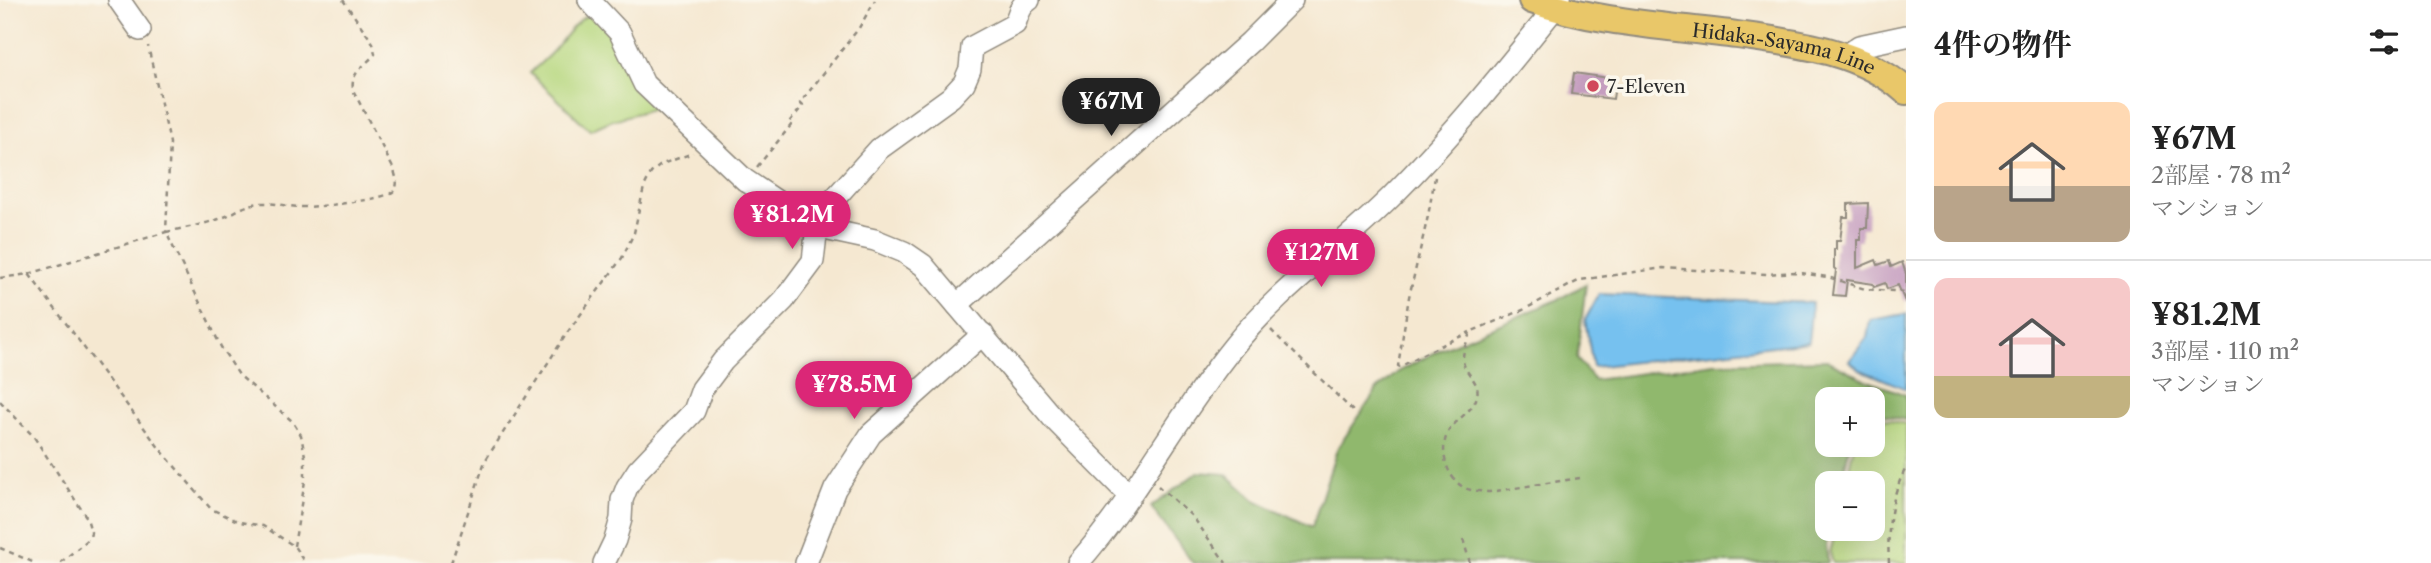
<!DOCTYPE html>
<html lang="ja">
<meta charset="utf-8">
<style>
:root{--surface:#fff;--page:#f2f2f2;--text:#222;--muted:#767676;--line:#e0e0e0;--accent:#db2777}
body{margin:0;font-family:"Libre Caslon Text","Noto Serif JP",serif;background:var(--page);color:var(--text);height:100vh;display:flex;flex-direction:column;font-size:26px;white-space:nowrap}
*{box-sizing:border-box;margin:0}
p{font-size:23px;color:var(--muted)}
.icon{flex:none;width:38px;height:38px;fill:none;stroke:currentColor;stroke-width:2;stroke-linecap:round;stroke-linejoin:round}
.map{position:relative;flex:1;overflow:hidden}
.drawer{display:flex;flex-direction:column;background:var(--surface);width:525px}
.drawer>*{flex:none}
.tools{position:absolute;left:1815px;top:387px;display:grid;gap:14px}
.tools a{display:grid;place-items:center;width:70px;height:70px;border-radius:14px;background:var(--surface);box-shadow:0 7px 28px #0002;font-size:35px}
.price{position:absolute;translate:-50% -60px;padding:0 16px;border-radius:24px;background:var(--accent);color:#fff;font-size:23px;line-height:46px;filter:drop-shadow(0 2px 4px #0008)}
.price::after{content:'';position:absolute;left:50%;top:42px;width:21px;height:16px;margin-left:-10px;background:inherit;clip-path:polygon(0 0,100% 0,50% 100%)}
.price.active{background:#222;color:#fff}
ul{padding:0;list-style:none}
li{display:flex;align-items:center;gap:21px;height:175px;padding:0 28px}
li+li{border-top:2px solid var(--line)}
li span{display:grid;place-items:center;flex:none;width:196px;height:140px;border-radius:14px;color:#555}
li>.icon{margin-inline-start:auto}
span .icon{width:84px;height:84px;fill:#fffc;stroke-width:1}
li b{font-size:30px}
h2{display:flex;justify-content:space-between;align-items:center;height:84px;padding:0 28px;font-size:30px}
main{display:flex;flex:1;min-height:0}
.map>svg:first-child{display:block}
</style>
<main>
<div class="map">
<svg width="1906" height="563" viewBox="0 0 1906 563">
<rect width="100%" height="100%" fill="#fbf7ec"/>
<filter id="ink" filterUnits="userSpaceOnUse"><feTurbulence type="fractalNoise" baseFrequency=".0143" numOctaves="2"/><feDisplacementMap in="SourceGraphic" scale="14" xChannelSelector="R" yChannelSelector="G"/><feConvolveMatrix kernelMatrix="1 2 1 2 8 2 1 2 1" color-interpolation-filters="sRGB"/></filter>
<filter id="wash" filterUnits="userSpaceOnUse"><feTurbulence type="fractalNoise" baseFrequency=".00686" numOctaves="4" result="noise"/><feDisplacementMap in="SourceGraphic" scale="28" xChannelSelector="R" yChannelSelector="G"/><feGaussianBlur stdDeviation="1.57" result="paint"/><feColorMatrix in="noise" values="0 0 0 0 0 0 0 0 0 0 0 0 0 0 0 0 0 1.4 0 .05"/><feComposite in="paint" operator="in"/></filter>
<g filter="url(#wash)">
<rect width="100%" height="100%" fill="#f5e8d1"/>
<g fill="#b6d77e" stroke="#708154" stroke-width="2">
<path d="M594 12 608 27 655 108 610 121 590 130 530 73C538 65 547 58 554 50 566 36 576 19 594 12Z"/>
<path d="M1873 417 1906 424V563H1833L1830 553 1836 529 1872 528V483H1846L1854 445 1872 444Z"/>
</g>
<path fill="#90b86d" stroke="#5e724c" stroke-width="2" d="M1586 284 1577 359 1594 380 1714 363 1827 360 1866 380 1906 395V420L1873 413 1872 399H1827V444L1850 445 1841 483H1827V528L1830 529 1826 545 1828 563H1193L1151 507 1198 472 1226 474 1255 500 1312 527 1337 449 1377 390 1398 372 1441 349 1557 300Z"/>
<g fill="#76c1ef" stroke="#50768d" stroke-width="2">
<path d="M1599 294 1812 303 1808 342 1593 367 1585 320Z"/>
<path d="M1906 314V389L1861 370 1849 361 1867 337 1870 320Z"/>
</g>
<g id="blocks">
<g fill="#c59dbf">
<path d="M1574 73 1616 79 1613 99 1571 94Z"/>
<path d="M1868 203 1867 228H1861V240H1857V268L1876 260 1878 265 1889 261 1891 267 1902 262 1906 274V304L1898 285 1887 289 1885 283 1874 287 1873 284 1847 280 1845 296 1833 295 1836 270 1834 268V249H1836V241H1840L1843 217H1848V204Z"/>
</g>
</g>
</g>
<g filter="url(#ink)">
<use href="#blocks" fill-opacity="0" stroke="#908a7e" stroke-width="2"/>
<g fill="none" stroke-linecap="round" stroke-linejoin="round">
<g stroke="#908a7e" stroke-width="24">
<g id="minor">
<path d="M119 0 140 30"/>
<path d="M589 0 620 33 644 84 745 180 815 227 875 240 904 252 923 265 1052 417 1130 496"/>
<path d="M1845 56 1859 46 1906 36"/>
<path d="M957 305 1250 42 1292 0"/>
<path d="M604 563 615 540 621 519 622 500 627 487 638 470 694 411 702 389 723 361 784 300 813 261 818 217 879 149 951 97 964 83 970 69 972 47 1015 24C1018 15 1020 5 1029 0"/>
<path d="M806 563 835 489 871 434 983 334"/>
<path d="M1078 563C1137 496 1177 416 1233 347 1278 290 1340 248 1391 197 1452 136 1507 68 1561 0"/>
</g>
</g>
<g stroke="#908a7e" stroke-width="30">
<g id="major">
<path id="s1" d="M1532 0C1597 23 1669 26 1737 35 1795 43 1860 50 1906 91"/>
</g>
</g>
<g stroke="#908a7e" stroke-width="2.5" stroke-dasharray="5 5" stroke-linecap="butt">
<path d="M757 167 792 124 789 122 803 106 800 103 859 28 875 0"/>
<path d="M1435 177 1428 216 1409 297 1398 366 1400 367 1423 354 1470 332"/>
<path d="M29 274 166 232 170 143 148 46"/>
<path d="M0 278 29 274 160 449 211 509 240 522 263 526 294 546 305 563"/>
<path d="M1271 330 1355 413"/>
<path d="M0 401 34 437 87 518 91 532 90 538 60 563"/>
<path d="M1580 478 1489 492C1480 491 1470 491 1463 487 1445 476 1438 446 1450 429 1458 418 1474 410 1477 396 1481 380 1462 373 1463 358 1463 350 1468 340 1470 332L1523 310 1580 280 1663 268 1767 274 1795 272 1828 277 1865 289 1906 292"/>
<path d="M1158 486 1193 517 1226 563"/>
<path d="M1463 539 1470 563"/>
<path d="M294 546 305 481V456L301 435 292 421 239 375 221 347 166 232C184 228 202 225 219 219 231 215 242 206 254 204 269 201 284 206 298 207 312 208 386 200 394 191 399 184 396 178 394 170L353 90C350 72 365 66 375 54L373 43 343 0"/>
<path d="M0 548 35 563"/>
<path d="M451 563 485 461 567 333 622 258 634 233 644 187 651 173 662 164 693 153"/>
<path d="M1889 563C1887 531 1890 497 1906 468"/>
</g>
<use href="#minor" stroke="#fff" stroke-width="21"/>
<use href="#major" stroke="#e9c769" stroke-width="26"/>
</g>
</g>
<circle fill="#d1495b" stroke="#fbf7ec" stroke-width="2.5" cx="1593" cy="86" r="7"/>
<g text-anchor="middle" stroke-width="7" stroke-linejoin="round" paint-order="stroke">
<g font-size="19" fill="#2b2b2b" stroke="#fbf7ec">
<text dy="7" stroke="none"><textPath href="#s1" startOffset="257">Hidaka-Sayama Line</textPath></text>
</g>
<g font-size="19" fill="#2b2b2b" stroke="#fbf7ec" text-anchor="start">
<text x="1607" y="93">7-Eleven</text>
</g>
</g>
</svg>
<div class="tools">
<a>+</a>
<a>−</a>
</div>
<b class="price active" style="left:1111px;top:138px">¥67M</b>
<b class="price" style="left:792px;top:251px">¥81.2M</b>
<b class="price" style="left:1321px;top:289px">¥127M</b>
<b class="price" style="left:854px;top:421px">¥78.5M</b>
</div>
<section class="drawer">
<h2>4件の物件<svg class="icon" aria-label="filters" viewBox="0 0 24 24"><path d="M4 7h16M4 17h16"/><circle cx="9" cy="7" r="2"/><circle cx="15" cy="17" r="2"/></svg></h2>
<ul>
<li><span style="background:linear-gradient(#ffd9b3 60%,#b9a48a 0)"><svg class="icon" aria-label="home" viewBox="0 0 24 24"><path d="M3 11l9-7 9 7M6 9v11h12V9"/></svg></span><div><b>¥67M</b><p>2部屋 · 78 m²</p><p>マンション</p></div></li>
<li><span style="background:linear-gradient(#f6c9c9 70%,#c2b280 0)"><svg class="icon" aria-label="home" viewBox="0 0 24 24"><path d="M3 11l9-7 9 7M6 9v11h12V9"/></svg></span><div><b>¥81.2M</b><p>3部屋 · 110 m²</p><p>マンション</p></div></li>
</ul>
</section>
</main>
